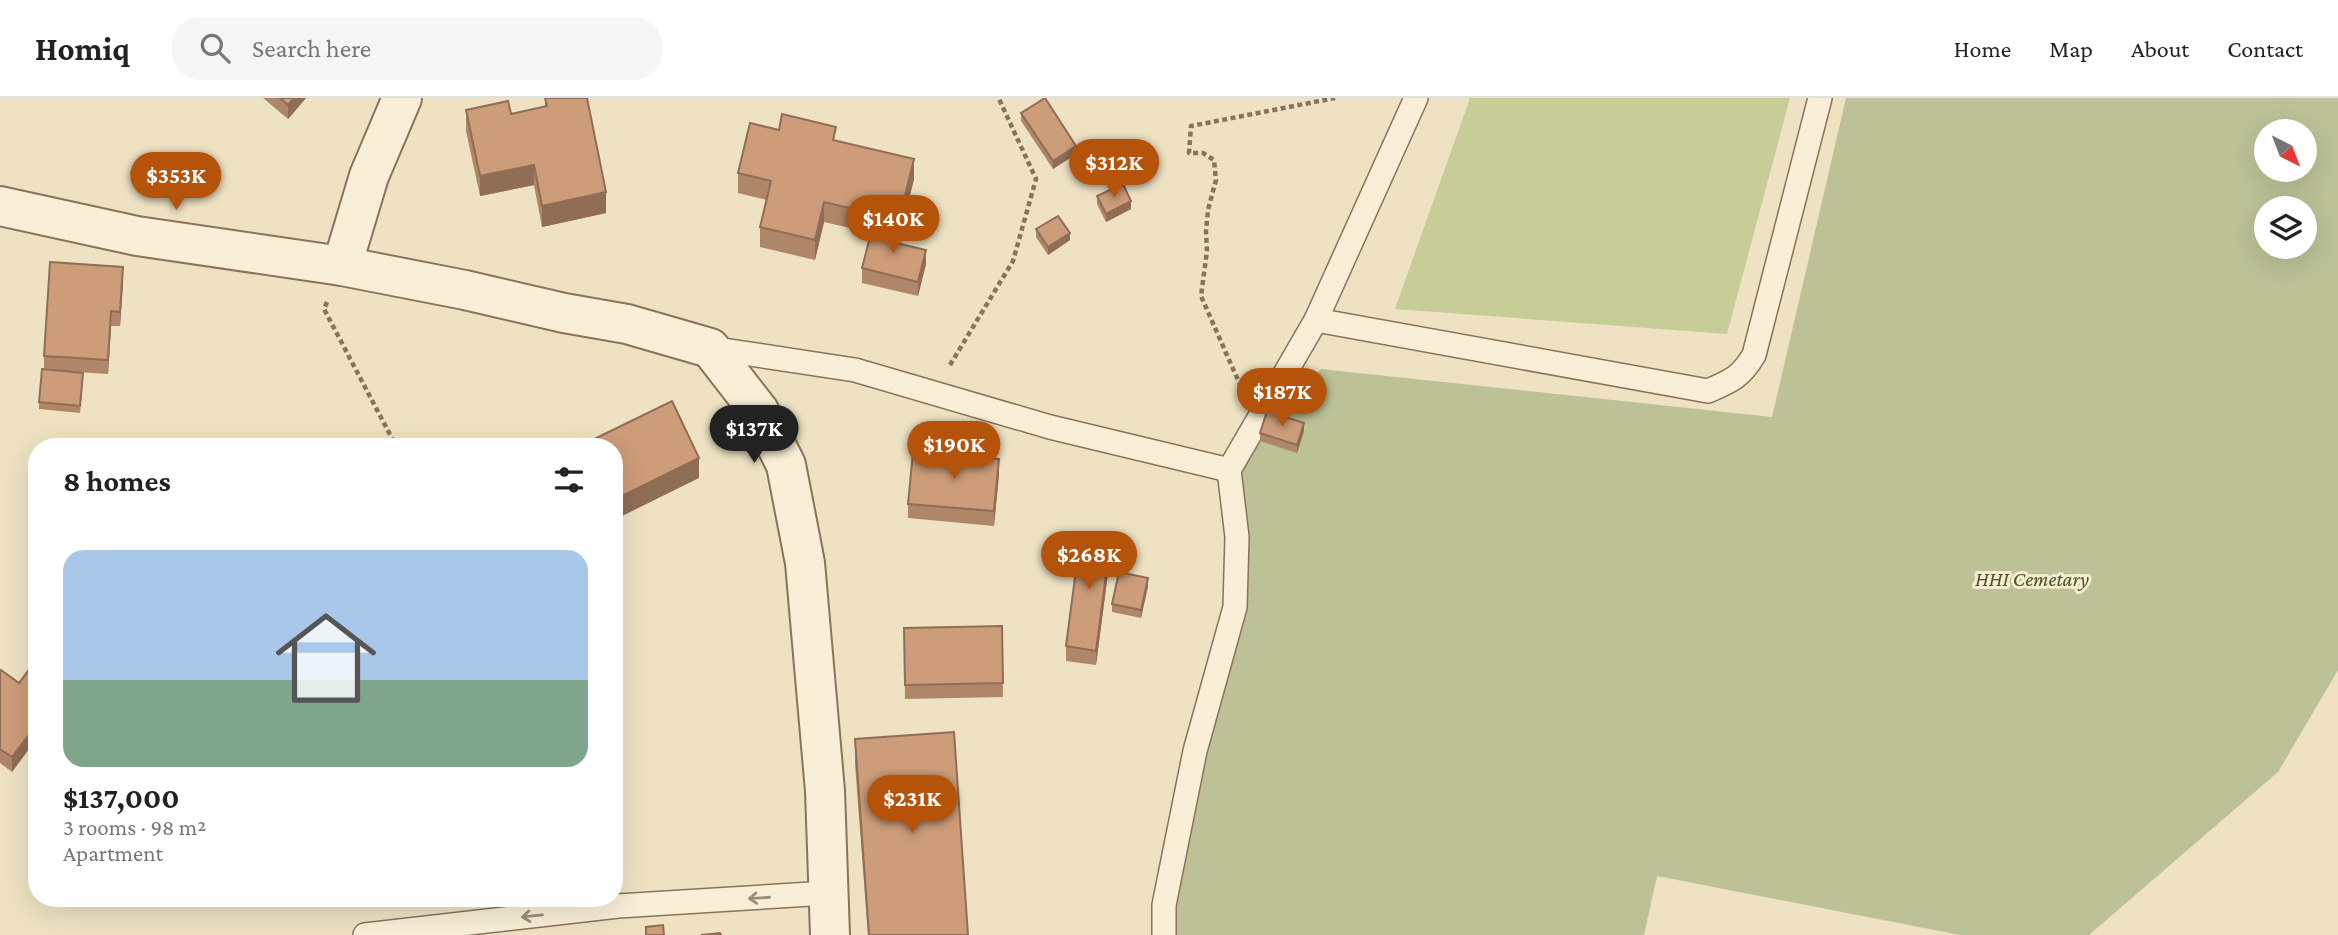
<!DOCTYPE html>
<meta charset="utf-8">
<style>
:root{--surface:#fff;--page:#f6f6f6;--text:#222;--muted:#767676;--line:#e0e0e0;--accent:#b45309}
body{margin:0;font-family:"Crimson Pro",serif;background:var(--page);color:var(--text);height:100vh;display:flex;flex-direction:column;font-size:26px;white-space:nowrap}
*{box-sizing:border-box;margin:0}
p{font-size:23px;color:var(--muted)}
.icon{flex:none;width:38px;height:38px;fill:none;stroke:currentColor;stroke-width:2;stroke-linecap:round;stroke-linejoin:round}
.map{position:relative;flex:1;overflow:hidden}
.sheet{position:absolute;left:28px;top:340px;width:595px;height:469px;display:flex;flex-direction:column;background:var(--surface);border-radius:28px;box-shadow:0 7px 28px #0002}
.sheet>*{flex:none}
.needle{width:46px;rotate:138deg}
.controls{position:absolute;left:2254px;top:21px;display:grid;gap:14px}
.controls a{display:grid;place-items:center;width:63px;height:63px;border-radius:50%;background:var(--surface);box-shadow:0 7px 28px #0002;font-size:35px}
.price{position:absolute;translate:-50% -60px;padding:0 16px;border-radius:24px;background:var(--accent);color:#fff;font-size:23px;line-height:46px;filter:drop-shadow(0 2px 4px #0008)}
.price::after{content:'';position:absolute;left:50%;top:42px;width:21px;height:16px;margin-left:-10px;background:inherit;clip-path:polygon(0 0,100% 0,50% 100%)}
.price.on{background:#222;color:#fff}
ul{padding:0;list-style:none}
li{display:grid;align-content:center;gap:14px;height:371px;padding:0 35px}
li span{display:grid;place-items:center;height:217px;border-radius:21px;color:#555}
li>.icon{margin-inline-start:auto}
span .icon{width:126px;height:126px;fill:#fffc;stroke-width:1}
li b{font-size:30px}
h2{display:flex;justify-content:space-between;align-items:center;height:84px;padding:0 35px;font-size:30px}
header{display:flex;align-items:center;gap:42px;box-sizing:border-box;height:98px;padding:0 35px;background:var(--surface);border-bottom:2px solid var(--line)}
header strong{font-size:33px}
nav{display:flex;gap:38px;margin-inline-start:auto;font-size:24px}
.search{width:490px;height:63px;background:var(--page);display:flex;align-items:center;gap:18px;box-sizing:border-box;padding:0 24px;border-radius:28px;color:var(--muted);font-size:26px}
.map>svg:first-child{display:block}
</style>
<header>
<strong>Homiq</strong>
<div class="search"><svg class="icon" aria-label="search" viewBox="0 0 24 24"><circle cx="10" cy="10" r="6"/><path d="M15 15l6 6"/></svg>Search here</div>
<nav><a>Home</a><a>Map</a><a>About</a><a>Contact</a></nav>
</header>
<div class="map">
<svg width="2338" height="837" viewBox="0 0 2338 837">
<rect width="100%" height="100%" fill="#eee2c3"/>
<path fill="#c6cd97" d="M1470 0H1790L1727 236 1395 211Z"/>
<path fill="#bcc296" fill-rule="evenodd" d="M1846 0H2338V572L2278 674 2089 837H1960L1657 778 1644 837H1159L1229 507 1232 370 1321 271 1772 319ZM2266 33H2305V72H2266ZM2266 110H2305V149H2266Z"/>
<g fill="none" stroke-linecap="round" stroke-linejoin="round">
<g stroke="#89735a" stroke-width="26">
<g id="service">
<path d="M1316 222 1708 293C1731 283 1741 279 1754 257L1820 0"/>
<path d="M710 250 855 272 1050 329 1229 372"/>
<path d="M365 837 618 808 827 795"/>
<path d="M1164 837V807L1195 653 1235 509 1237 439 1229 372 1316 222 1416 0"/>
</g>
</g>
<g stroke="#89735a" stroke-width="42">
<g id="minor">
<path d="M0 108 137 138 342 168 465 192 564 215 627 226 710 250 759 313 786 367 805 465 825 693 830 837"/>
<path d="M342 168 369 78 402 0"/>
</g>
</g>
<g stroke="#89735a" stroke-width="4.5" stroke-dasharray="5 3.5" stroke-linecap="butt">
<path d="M327 204 324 211 396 348"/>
<path d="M950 267 1013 163 1036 81 999 1 1001 0"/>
<path d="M1241 289 1201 198 1207 153 1206 133 1208 112 1216 82 1214 62 1203 55H1189L1191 28 1335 0"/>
</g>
<use href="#service" stroke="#f9efd7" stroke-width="23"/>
<use href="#minor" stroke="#f9efd7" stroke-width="38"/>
</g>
<g fill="#b08668">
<path d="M263 0H306L288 21Z"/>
<path d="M545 0 606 115 542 129 534 87 480 98 466 33V12L511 16 545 9Z"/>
<path d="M1021 15 1076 56 1053 71 1021 23Z"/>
<path d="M779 32 836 43 914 81 899 141V145L926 166 918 198 862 185V170L871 135 824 124 815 162 760 149V129L767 102 738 95V75Z"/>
<path d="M1097 98 1131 111 1106 124 1097 106Z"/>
<path d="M1036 131 1070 142 1048 157 1036 139Z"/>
<path d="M123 184 120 228H111L108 276 77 274 83 282 80 315 39 311V304L44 271V258Z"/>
<path d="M1304 333 1297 355 1260 343V335Z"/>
<path d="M999 376 994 428 908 420V406Z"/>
<path d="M1111 452 1096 567 1066 563V548Z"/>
<path d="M1148 488 1141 520 1112 514V506Z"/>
<path d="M1002 528 1003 599 905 601 904 530Z"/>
<path d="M37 561V640L12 674 0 665V574L19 585Z"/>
<path d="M855 641 968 837H868L855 666Z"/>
</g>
<g fill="#906d55">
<path d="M294 0H306L288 21V7Z"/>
<path d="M1076 48V56L1053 71V63Z"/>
<path d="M914 61V81L899 141V147L896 145 899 133V122Z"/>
<path d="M534 67V87L480 98V78Z"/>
<path d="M606 94V115L542 129V108Z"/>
<path d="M1131 103V111L1106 124V116Z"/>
<path d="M824 104V124L815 162V142Z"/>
<path d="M1070 135V142L1048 157V149Z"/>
<path d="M926 152V166L918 198V184Z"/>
<path d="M123 169V184L120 228V214Z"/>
<path d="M111 213V228L108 276V262Z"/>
<path d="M1304 325V333L1297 355V347Z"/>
<path d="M699 360V380L614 422V402Z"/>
<path d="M999 361V376L994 428V413Z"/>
<path d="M1111 438V452L1096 567V553Z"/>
<path d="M1148 480V488L1141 520V512Z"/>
<path d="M37 626V640L12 674V659Z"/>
</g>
<g fill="#cd9c79" stroke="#906d55" stroke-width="2">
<path d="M280 0H294L288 7Z"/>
<path d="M545 0H587L606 94 542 108 534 67 480 78 466 12 508 3 511 16 547 8Z"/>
<path d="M1045 0 1076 48 1053 63 1021 15Z"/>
<path d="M782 16 836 29 833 42 914 61 899 122 824 104 815 142 760 129 771 83 738 75 750 25 779 32Z"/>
<path d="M1123 86 1131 103 1106 116 1097 98Z"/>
<path d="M1058 118 1070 135 1048 149 1036 131Z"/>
<path d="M873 127 899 132 896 145 926 152 918 184 862 170Z"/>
<path d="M50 164 123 169 120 214 111 213 108 262 44 258Z"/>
<path d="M42 271 83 275 80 308 39 304Z"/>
<path d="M672 303 699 360 614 402V348H580Z"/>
<path d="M1267 313 1304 325 1297 347 1260 335Z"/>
<path d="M913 354 999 361 994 413 908 406Z"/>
<path d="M1081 434 1111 438 1096 553 1066 548Z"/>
<path d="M1119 474 1148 480 1141 512 1112 506Z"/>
<path d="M1002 528 1003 585 905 587 904 530Z"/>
<path d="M37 561V626L12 659 0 651V574L1 572 19 585Z"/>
<path d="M954 634 968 837H869L855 641Z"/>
<path d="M663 827 664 837H646V829Z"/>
<path d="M720 835 721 837H701Z"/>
</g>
<defs><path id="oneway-shaft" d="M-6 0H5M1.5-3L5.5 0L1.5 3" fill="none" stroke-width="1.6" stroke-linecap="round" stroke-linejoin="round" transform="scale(1.75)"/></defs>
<g stroke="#998d7a">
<use href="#oneway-shaft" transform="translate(759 800) rotate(176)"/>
<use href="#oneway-shaft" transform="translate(532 818) rotate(174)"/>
</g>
<g text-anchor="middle" stroke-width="6" stroke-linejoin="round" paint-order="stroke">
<g font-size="21" font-style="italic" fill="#495524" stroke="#f6ecd3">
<text x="2032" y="488">HHI Cemetary</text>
</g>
</g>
</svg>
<div class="controls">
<a><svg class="needle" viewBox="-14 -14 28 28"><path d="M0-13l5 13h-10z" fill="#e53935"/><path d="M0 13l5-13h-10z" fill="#767676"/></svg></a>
<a><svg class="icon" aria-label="layers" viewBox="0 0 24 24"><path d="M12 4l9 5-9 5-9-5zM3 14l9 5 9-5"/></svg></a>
</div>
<b class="price" style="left:1114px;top:101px">$312K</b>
<b class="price" style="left:176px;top:114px">$353K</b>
<b class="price" style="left:893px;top:157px">$140K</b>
<b class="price" style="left:1282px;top:330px">$187K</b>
<b class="price on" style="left:754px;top:367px">$137K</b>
<b class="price" style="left:954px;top:383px">$190K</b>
<b class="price" style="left:1089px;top:493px">$268K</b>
<b class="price" style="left:912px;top:737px">$231K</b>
<section class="sheet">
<h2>8 homes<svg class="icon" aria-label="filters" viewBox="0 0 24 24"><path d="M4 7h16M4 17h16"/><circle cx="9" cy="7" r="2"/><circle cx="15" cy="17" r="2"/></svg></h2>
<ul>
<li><span style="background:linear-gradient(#a9c7e8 60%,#7fa58c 0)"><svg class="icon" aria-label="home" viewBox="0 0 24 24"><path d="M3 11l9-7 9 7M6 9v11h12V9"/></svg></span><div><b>$137,000</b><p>3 rooms · 98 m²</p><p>Apartment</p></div></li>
</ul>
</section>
</div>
